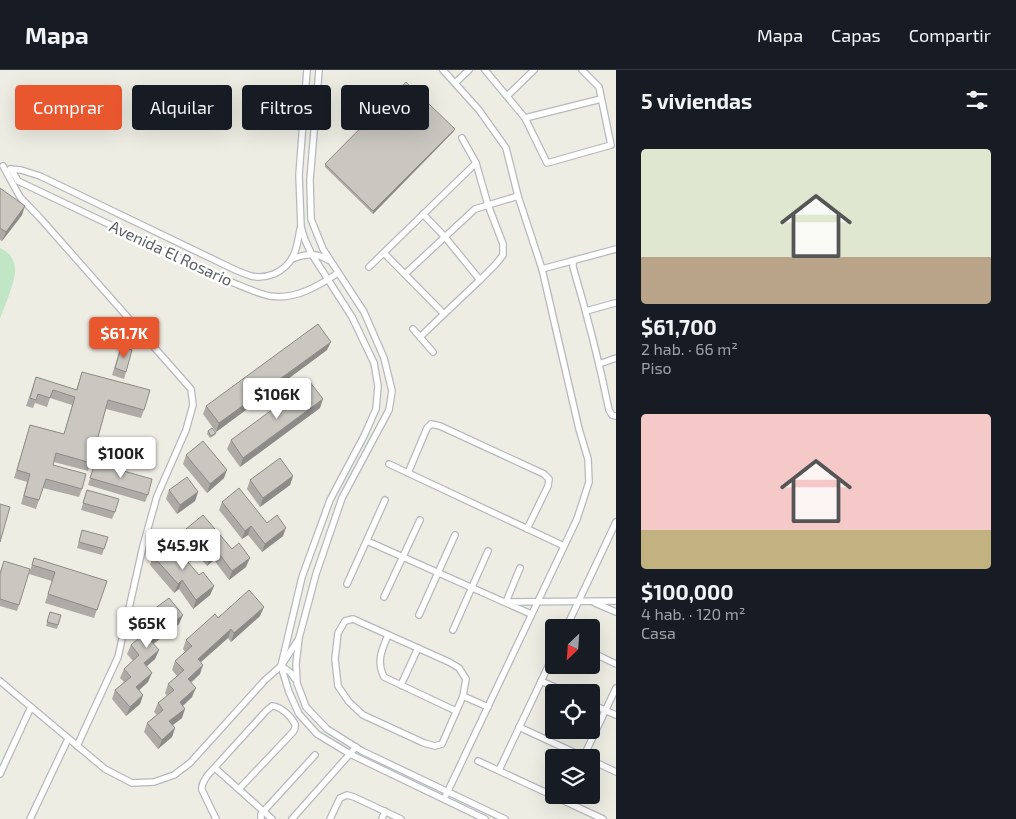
<!DOCTYPE html>
<html lang="es">
<meta charset="utf-8">
<style>
:root{--surface:#171b24;--page:#242831;--text:#f1f3f6;--muted:#9ea1a6;--line:#363941;--accent:#e9572f}
body{margin:0;font-family:"Exo 2",sans-serif;background:var(--page);color:var(--text);height:100vh;display:flex;flex-direction:column;font-size:19px;white-space:nowrap}
*{box-sizing:border-box;margin:0}
p{font-size:16px;color:var(--muted)}
.icon{flex:none;width:28px;height:28px;fill:none;stroke:currentColor;stroke-width:2;stroke-linecap:round;stroke-linejoin:round}
.map{position:relative;flex:1;overflow:hidden}
.sheet{display:flex;flex-direction:column;background:var(--surface);width:400px}
.sheet>*{flex:none}
.guide{position:absolute;left:15px;top:15px;width:475px;height:45px;display:flex;gap:10px}
.needle{width:32px;rotate:205deg}
.buttons{position:absolute;left:545px;top:549px;display:grid;gap:10px}
.buttons a{display:grid;place-items:center;width:55px;height:55px;border-radius:5px;background:var(--surface);box-shadow:0 5px 20px #0002;font-size:25px}
.price{position:absolute;translate:-50% -42px;padding:0 11px;border-radius:5px;background:#fff;color:#222;font-size:16px;line-height:32px;filter:drop-shadow(0 1px 2px #0008)}
.price::after{content:'';position:absolute;left:50%;top:30px;width:15px;height:11px;margin-left:-8px;background:inherit;clip-path:polygon(0 0,100% 0,50% 100%)}
.price.current{background:var(--accent);color:#fff}
ul{padding:0;list-style:none}
li{display:grid;align-content:center;gap:10px;height:265px;padding:0 25px}
li span{display:grid;place-items:center;height:155px;border-radius:5px;color:#555}
li>.icon{margin-inline-start:auto}
span .icon{width:90px;height:90px;fill:#fffc;stroke-width:1}
li b{font-size:21px}
h2{display:flex;justify-content:space-between;align-items:center;height:60px;padding:0 25px;font-size:21px}
.pill{padding:0 18px;border-radius:5px;background:var(--surface);box-shadow:0 5px 20px #0002;font-size:18px;line-height:45px}
.pill.current{background:var(--accent);color:#fff}
header{display:flex;align-items:center;gap:30px;box-sizing:border-box;height:70px;padding:0 25px;background:var(--surface);border-bottom:1px solid var(--line)}
header strong{font-size:24px}
nav{display:flex;gap:28px;margin-inline-start:auto;font-size:18px}
main{display:flex;flex:1;min-height:0}
.map>svg:first-child{display:block}
</style>
<header>
<strong>Mapa</strong>
<nav><a>Mapa</a><a>Capas</a><a>Compartir</a></nav>
</header>
<main>
<div class="map">
<svg width="616" height="749" viewBox="0 0 616 749">
<rect width="100%" height="100%" fill="#eeede4"/>
<path fill="#c0e6c5" d="M0 178C9 182 15 189 15 200 16 210 4 238 0 249Z"/>
<g fill="none" stroke-linecap="round" stroke-linejoin="round">
<g stroke="#b6b8be" stroke-width="8">
<g id="minor">
<path d="M307 0 299 105 301 157 305 170 311 183 352 247 374 293 378 316 376 339 364 366 330 430 302 507 281 596 289 622 299 644 317 664 350 684 485 749"/>
<path d="M319 0 310 110 311 149 323 179 364 242 384 288 392 321 389 340 342 428 316 504 299 568 296 594 297 613 306 637 327 659 362 681 505 749"/>
<path d="M443 0 479 40 506 78 518 126 542 199 579 359 588 389 589 412 577 449 446 725"/>
<path d="M485 0 525 48 547 93 611 75 599 17 582 0"/>
<path d="M455 13 469 0"/>
<path d="M507 26 534 0"/>
<path d="M525 48 601 29"/>
<path d="M3 96 20 127 41 149 191 319 193 335 186 360 157 426 143 476 118 587 77 676"/>
<path d="M10 99 21 100 40 106 225 195C233 199 242 203 251 206 259 208 266 207 274 204 294 195 297 179 300 159"/>
<path d="M11 99 18 111 226 210C240 215 255 223 270 226 296 230 318 216 338 203"/>
<path d="M423 144 445 167 480 210"/>
<path d="M384 183 444 244"/>
<path d="M292 189C304 184 317 182 328 190"/>
<path d="M573 191V197C587 244 599 291 609 340L612 345 616 346"/>
<path d="M369 197 476 93"/>
<path d="M542 199 616 179"/>
<path d="M405 204 475 139 518 126"/>
<path d="M586 241 615 233"/>
<path d="M413 259 433 282"/>
<path d="M420 267 444 244 480 210 496 194 503 185V174L488 135 476 93 462 68"/>
<path d="M599 294 616 288"/>
<path d="M389 394 564 476"/>
<path d="M408 403 427 358 431 354 440 356 544 404 549 409 548 416 527 459"/>
<path d="M367 471 531 544"/>
<path d="M520 498 506 532 616 531"/>
<path d="M347 514 385 430"/>
<path d="M384 527 420 450"/>
<path d="M595 533 616 542"/>
<path d="M419 545 455 465"/>
<path d="M353 549 449 592 459 598 466 609 463 626 442 674 435 676 424 673 363 645 349 632 338 616 335 589 338 563 345 551Z"/>
<path d="M566 558 616 452"/>
<path d="M453 560 488 481"/>
<path d="M388 565C382 580 376 591 384 607L456 641"/>
<path d="M591 582 616 594"/>
<path d="M281 596 290 602 295 609"/>
<path d="M0 611 105 699 132 713 154 712 174 705 190 693 265 610 281 596 298 570"/>
<path d="M541 611 566 622"/>
<path d="M401 615 418 578"/>
<path d="M463 626 488 637"/>
<path d="M591 634 616 645"/>
<path d="M519 657 586 688"/>
<path d="M583 688 616 618"/>
<path d="M591 690 616 702"/>
<path d="M478 691 603 749"/>
<path d="M215 698 272 749"/>
<path d="M499 700 554 584"/>
<path d="M0 704 31 637"/>
<path d="M30 749 68 669"/>
<path d="M216 749 202 720C201 715 204 711 207 706L266 641 272 636C280 636 291 646 295 654 296 658 295 658 293 662L239 719"/>
<path d="M261 749V744L315 685"/>
<path d="M292 749 356 677"/>
<path d="M330 749 340 728 347 725 354 727 401 749"/>
<path d="M382 749 385 741"/>
</g>
</g>
<use href="#minor" stroke="#fff" stroke-width="5.5"/>
</g>
<g fill="#aeaba6">
<path d="M454 61 373 144 325 97V94Z"/>
<path d="M0 118 22 145 2 171 0 170Z"/>
<path d="M112 255 118 257 116 264 110 263Z"/>
<path d="M121 277 126 302 124 309 112 305Z"/>
<path d="M327 280 216 362 203 344 206 336Z"/>
<path d="M82 302 144 340 141 348 106 339 88 401 54 392 53 395 82 419 79 427 43 418 36 439 21 434 27 412 14 408 30 355 64 364 72 335 50 328 47 337 35 333 33 338 26 336 36 307 76 320Z"/>
<path d="M320 338 240 397 227 379 231 370Z"/>
<path d="M208 361 216 363 215 365 210 368 207 364Z"/>
<path d="M186 385 224 408 207 423 183 394Z"/>
<path d="M95 393 148 425 145 432 88 415Z"/>
<path d="M293 406 290 415 260 437 247 419 250 410Z"/>
<path d="M87 420 115 442 112 449 81 440Z"/>
<path d="M169 420 198 422 195 431 177 444 166 429Z"/>
<path d="M222 432 267 453 283 466 262 482 248 465 242 469 219 440Z"/>
<path d="M186 459 246 497 229 510 214 490 207 496 183 468Z"/>
<path d="M82 460 104 479 102 485 77 478Z"/>
<path d="M153 486 199 505 214 516 210 525 193 539 179 519 174 523 150 495Z"/>
<path d="M34 488 107 511 94 548 45 533 52 511 29 504Z"/>
<path d="M4 491 19 535 17 541 0 536V502Z"/>
<path d="M50 542 61 545 57 559 46 556Z"/>
<path d="M260 546 231 572 228 568 201 592 200 604 191 613 192 627 183 636 182 648 173 655 175 658 172 667 158 679 144 662 147 653 157 645 154 642 158 633 167 626 165 623 168 614 177 606 172 600 175 591 185 582 183 579 186 570 218 548Z"/>
<path d="M138 551 179 554 153 574 159 580 155 589 146 597 148 612 139 620 143 625 140 634 126 646 112 629 115 620 124 612 120 608 124 599 133 591 127 584 131 575 140 567 135 560Z"/>
</g>
<g fill="#8d8b87">
<path d="M455 59 454 61 373 144V141Z"/>
<path d="M25 136 22 145 2 171 6 162Z"/>
<path d="M331 272 327 280 216 362 219 353Z"/>
<path d="M323 329 320 338 240 397 243 388Z"/>
<path d="M227 400 224 408 207 423 210 414Z"/>
<path d="M293 406 290 415 260 437 263 428Z"/>
<path d="M198 422 195 431 177 444 180 435Z"/>
<path d="M251 456 248 465 242 469 245 461Z"/>
<path d="M286 458 283 466 262 482 265 474Z"/>
<path d="M217 481 214 490 207 496 210 487Z"/>
<path d="M250 488 246 497 229 510 232 501Z"/>
<path d="M182 510 179 519 174 523 178 514Z"/>
<path d="M214 516 210 525 193 539 196 530Z"/>
<path d="M264 537 260 546 231 572 234 563Z"/>
<path d="M183 545 179 554 147 579 150 570Z"/>
<path d="M231 559 228 568 194 598 198 589Z"/>
<path d="M159 580 155 589 140 602 144 593Z"/>
<path d="M203 595 200 604 184 618 188 609Z"/>
<path d="M152 603 148 612 133 626 136 617Z"/>
<path d="M196 618 192 627 177 641 180 632Z"/>
<path d="M143 625 140 634 126 646 130 637Z"/>
<path d="M185 639 182 648 166 660 169 651Z"/>
<path d="M175 658 172 667 158 679 162 670Z"/>
</g>
<g fill="#cac7c1" stroke="#8d8b87">
<path d="M406 12 455 59 373 141 325 94Z"/>
<path d="M0 118 25 136 6 162 0 158Z"/>
<path d="M318 254 331 272 219 353 206 336Z"/>
<path d="M112 255 118 257 116 262 111 261Z"/>
<path d="M121 277 132 280 126 302 115 298Z"/>
<path d="M82 302 150 320 144 340 108 330 91 393 56 383 53 395 86 404 82 419 46 409 39 430 24 426 30 404 17 400 30 355 64 364 75 327 53 320 50 328 38 324 36 330 30 328 36 307 77 320Z"/>
<path d="M310 312 323 329 243 388 231 370Z"/>
<path d="M212 358 216 363 211 366 208 361Z"/>
<path d="M203 371 227 400 210 414 186 385Z"/>
<path d="M280 388 293 406 263 428 250 410Z"/>
<path d="M95 393 152 409 148 425 90 408Z"/>
<path d="M187 407 198 422 180 435 169 420Z"/>
<path d="M239 418 267 453 277 445 286 458 265 474 251 456 245 461 222 432Z"/>
<path d="M87 420 119 429 115 442 83 433Z"/>
<path d="M0 434 10 437 0 472Z"/>
<path d="M203 445 232 479 239 473 250 488 232 501 217 481 210 487 186 459Z"/>
<path d="M82 460 108 467 104 479 79 472Z"/>
<path d="M170 471 199 505 203 502 214 516 196 530 182 510 178 514 153 486Z"/>
<path d="M34 488 107 511 97 540 48 524 55 502 32 495Z"/>
<path d="M4 491 30 499 19 535 0 529V504Z"/>
<path d="M249 520 264 537 234 563 231 559 198 589 203 595 188 609 196 618 180 632 185 639 169 651 175 658 162 670 147 653 163 640 158 633 174 620 168 614 184 600 175 591 192 576 186 570 215 544 218 548Z"/>
<path d="M169 528 183 545 150 570 159 580 144 593 152 603 136 617 143 625 130 637 115 620 131 607 124 599 139 585 131 575 146 562 138 551Z"/>
<path d="M50 542 61 545 58 555 47 552Z"/>
</g>
<g text-anchor="middle" stroke-width="5" stroke-linejoin="round" paint-order="stroke">
<g font-size="16" fill="#5c5e64" stroke="#fff">
<text transform="translate(171 183) rotate(25)" y="6">Avenida El Rosario</text>
</g>
</g>
</svg>
<div class="buttons">
<a><svg class="needle" viewBox="-14 -14 28 28"><path d="M0-13l5 13h-10z" fill="#e53935"/><path d="M0 13l5-13h-10z" fill="#9ea1a6"/></svg></a>
<a><svg class="icon" aria-label="locate" viewBox="0 0 24 24"><circle cx="12" cy="12" r="6"/><path d="M12 2v4M12 18v4M2 12h4M18 12h4"/></svg></a>
<a><svg class="icon" aria-label="layers" viewBox="0 0 24 24"><path d="M12 4l9 5-9 5-9-5zM3 14l9 5 9-5"/></svg></a>
</div>
<b class="price current" style="left:124px;top:289px">$61.7K</b>
<b class="price" style="left:277px;top:350px">$106K</b>
<b class="price" style="left:121px;top:409px">$100K</b>
<b class="price" style="left:183px;top:501px">$45.9K</b>
<b class="price" style="left:147px;top:579px">$65K</b>
<div class="guide">
<a class="pill current">Comprar</a>
<a class="pill">Alquilar</a>
<a class="pill">Filtros</a>
<a class="pill">Nuevo</a>
</div>
</div>
<section class="sheet">
<h2>5 viviendas<svg class="icon" aria-label="filters" viewBox="0 0 24 24"><path d="M4 7h16M4 17h16"/><circle cx="9" cy="7" r="2"/><circle cx="15" cy="17" r="2"/></svg></h2>
<ul>
<li><span style="background:linear-gradient(#dfe7d0 70%,#b9a48a 0)"><svg class="icon" aria-label="home" viewBox="0 0 24 24"><path d="M3 11l9-7 9 7M6 9v11h12V9"/></svg></span><div><b>$61,700</b><p>2 hab. · 66 m²</p><p>Piso</p></div></li>
<li><span style="background:linear-gradient(#f6c9c9 75%,#c2b280 0)"><svg class="icon" aria-label="home" viewBox="0 0 24 24"><path d="M3 11l9-7 9 7M6 9v11h12V9"/></svg></span><div><b>$100,000</b><p>4 hab. · 120 m²</p><p>Casa</p></div></li>
</ul>
</section>
</main>
